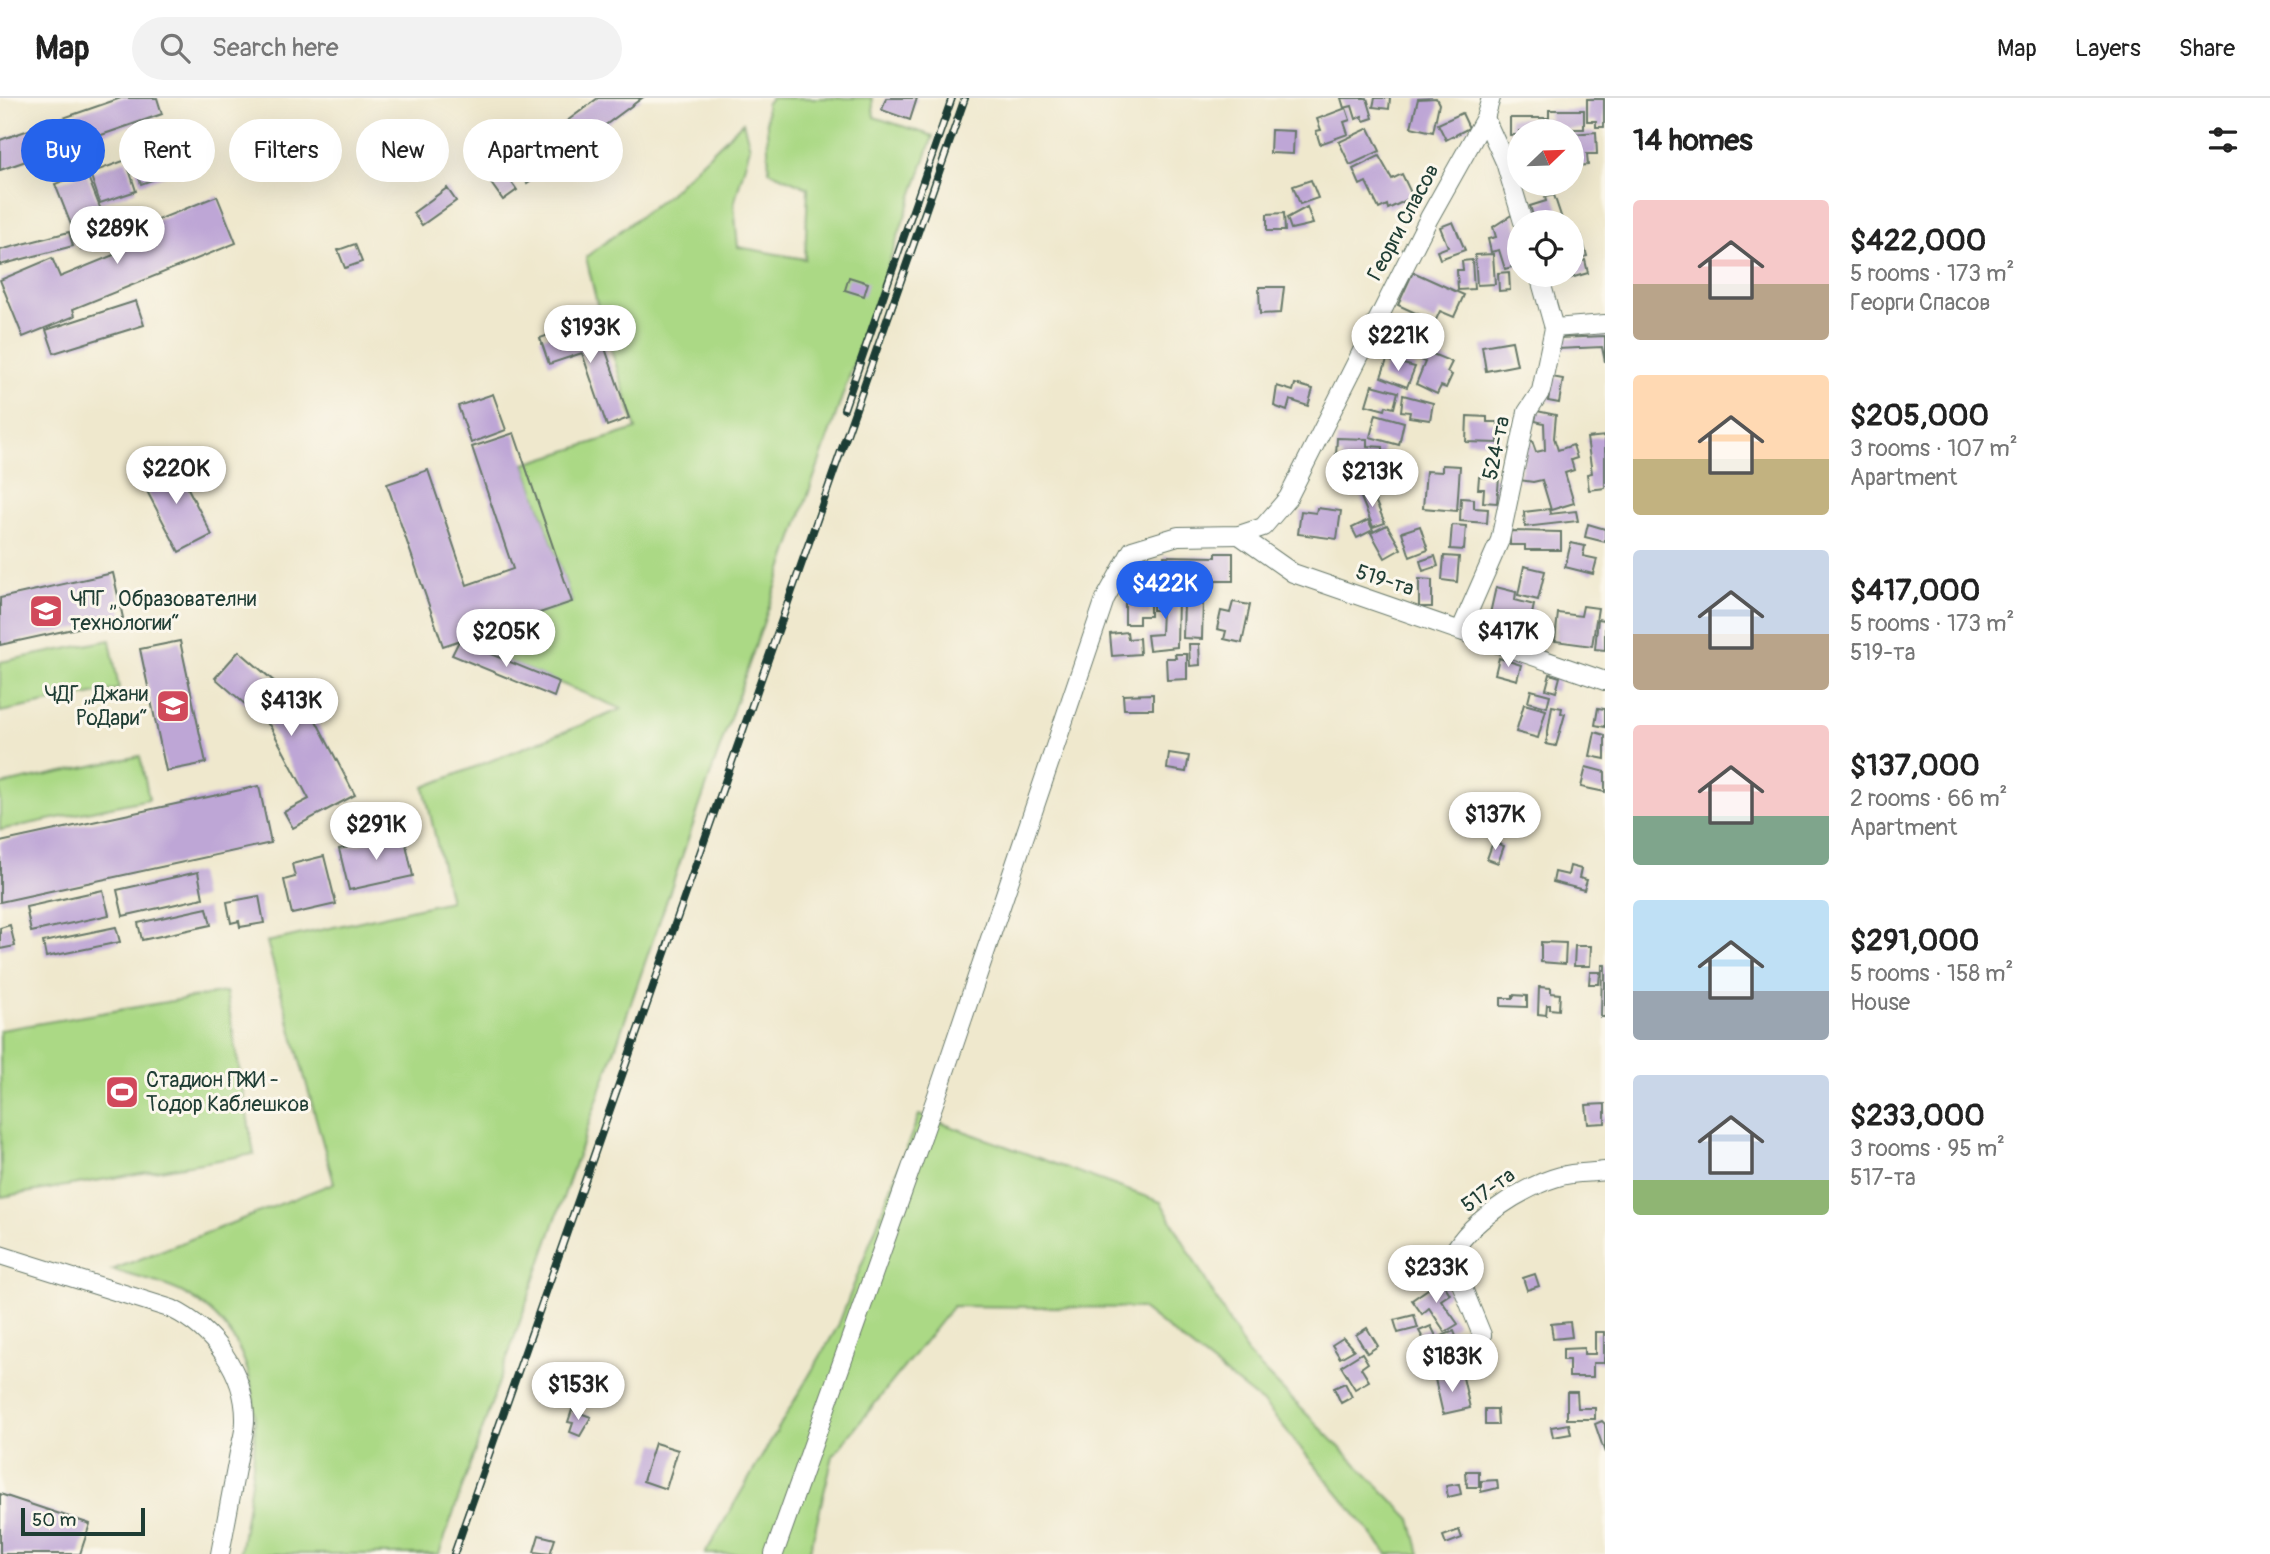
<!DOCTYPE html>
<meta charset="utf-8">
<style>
:root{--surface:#fff;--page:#f2f2f2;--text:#222;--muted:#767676;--line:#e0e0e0;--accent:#2563eb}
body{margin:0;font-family:Pangolin,sans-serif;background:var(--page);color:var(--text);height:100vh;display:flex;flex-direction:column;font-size:26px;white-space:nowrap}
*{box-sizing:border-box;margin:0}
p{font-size:23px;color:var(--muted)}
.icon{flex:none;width:38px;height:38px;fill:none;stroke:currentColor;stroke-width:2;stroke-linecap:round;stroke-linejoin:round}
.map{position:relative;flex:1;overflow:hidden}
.sheet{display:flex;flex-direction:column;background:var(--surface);width:665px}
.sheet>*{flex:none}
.banner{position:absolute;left:21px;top:21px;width:665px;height:63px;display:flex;gap:14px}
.needle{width:46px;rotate:67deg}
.buttons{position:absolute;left:1507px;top:21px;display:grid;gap:14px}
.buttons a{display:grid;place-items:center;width:77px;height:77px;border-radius:50%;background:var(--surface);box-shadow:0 7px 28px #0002;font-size:35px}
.scale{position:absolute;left:21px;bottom:18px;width:124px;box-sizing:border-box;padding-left:7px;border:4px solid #1f3d34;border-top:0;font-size:19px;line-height:24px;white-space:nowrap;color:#1f3d34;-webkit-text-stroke:5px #fbf7ec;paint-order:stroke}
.price{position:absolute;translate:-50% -60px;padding:0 16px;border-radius:24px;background:#fff;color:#222;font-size:23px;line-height:46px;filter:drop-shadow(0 2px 4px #0008)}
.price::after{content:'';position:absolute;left:50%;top:42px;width:21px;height:16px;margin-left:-10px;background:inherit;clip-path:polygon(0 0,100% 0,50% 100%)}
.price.selected{background:var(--accent);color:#fff}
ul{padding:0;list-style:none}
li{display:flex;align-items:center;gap:21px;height:175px;padding:0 28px}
li span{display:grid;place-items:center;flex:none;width:196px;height:140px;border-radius:7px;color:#555}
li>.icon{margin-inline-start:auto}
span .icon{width:84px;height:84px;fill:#fffc;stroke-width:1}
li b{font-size:30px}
h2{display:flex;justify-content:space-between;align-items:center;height:84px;padding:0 28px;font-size:30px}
.chip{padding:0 24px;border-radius:32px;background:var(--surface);box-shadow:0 7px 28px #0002;font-size:24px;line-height:63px}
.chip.selected{background:var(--accent);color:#fff}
header{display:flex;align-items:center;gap:42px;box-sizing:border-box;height:98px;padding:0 35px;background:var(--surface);border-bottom:2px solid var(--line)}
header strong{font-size:33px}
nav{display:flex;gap:38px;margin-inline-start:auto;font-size:24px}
.search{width:490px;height:63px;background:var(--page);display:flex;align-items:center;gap:18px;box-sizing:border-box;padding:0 24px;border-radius:38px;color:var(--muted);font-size:26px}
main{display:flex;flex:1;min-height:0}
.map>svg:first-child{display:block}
</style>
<header>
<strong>Map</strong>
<div class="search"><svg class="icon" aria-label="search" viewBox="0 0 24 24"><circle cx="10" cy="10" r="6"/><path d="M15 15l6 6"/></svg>Search here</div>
<nav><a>Map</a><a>Layers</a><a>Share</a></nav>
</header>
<main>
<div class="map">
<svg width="1605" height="1456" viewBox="0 0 1605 1456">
<rect width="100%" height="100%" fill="#fbf7ec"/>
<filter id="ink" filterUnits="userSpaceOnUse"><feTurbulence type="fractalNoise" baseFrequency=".0143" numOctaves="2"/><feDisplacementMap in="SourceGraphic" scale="14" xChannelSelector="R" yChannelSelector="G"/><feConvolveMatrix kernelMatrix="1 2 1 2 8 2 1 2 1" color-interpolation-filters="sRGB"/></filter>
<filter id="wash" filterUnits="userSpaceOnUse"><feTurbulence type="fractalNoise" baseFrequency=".00686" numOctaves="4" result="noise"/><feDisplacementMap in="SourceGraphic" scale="28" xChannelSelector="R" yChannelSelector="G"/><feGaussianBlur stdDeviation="1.57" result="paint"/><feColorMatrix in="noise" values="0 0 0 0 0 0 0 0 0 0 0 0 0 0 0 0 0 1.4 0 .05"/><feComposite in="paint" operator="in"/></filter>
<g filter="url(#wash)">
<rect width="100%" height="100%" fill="#efe8cd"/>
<g fill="#abd985" stroke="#658b5c" stroke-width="2">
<path d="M771 0H872L874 19 933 38 439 1456H240C253 1366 284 1248 183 1195 162 1184 135 1179 112 1172L334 1085 267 844 450 803 424 689 622 611 459 543 572 504 525 366 636 331 598 210 586 159 669 96 743 24 750 49 734 106 738 149 805 161 808 90 769 73 766 6Z"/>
<path d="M110 542 119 591 0 614V564Z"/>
<path d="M140 658 149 701 0 732V687Z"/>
<path d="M226 894 254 1056 1 1099 0 932Z"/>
<path d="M919 1017 1161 1104 1248 1257 1411 1421 1420 1456H1388L1265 1307 1141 1210 953 1208 833 1358 809 1456H705L838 1228Z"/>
</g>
<g id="blocks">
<g fill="#bea6d6">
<path d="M121 0H157L162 16 0 72V42Z"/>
<path d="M598 0H642L527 85 512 64Z"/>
<path d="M886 0H917L910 22 882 12Z"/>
<path d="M1341 0H1367L1373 20 1364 23 1362 18 1356 21 1352 8 1344 10Z"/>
<path d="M1375 0H1390L1389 11 1373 9Z"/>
<path d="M1436 0 1439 6 1433 34 1411 29 1418 1Z"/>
<path d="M1587 1H1604V29H1596V23H1587Z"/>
<path d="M1346 10 1350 22 1344 24 1348 36 1320 46 1316 33 1321 32 1317 21Z"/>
<rect x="1549" y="12" width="35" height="19"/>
<path d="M1462 15 1469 30 1446 42 1438 26Z"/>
<path d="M1510 20H1548V33H1519V37H1510Z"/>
<path d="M1369 30 1380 53 1350 67 1339 44Z"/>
<path d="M1271 32 1294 33 1293 56 1270 55Z"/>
<path d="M170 34 183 71 141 86 128 50Z"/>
<path d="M1596 34 1597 56H1587L1588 67 1572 68V36Z"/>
<path d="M1379 58 1392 81 1402 76 1413 99 1388 111 1387 107 1379 111 1366 84 1360 87 1353 71Z"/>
<path d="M126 62 136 93 100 105 90 75Z"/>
<path d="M502 71 517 92 503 102 488 81Z"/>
<path d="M86 74 112 140 81 152 55 86Z"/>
<path d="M1311 82 1318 100 1300 106 1293 88Z"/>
<path d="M447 90 456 103 422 127 413 115Z"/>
<path d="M1554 97 1563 124H1535L1530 108 1546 103 1545 99Z"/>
<path d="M217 98 236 145 73 211 75 218 23 239 0 182 52 160 60 179 121 154 115 139Z"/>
<path d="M1307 109 1313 126 1291 131 1287 120Z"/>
<path d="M1284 115 1285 133H1267V116Z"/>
<path d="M1513 116 1519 137V167L1505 171 1499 152 1491 154 1488 141 1496 139 1493 129Z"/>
<path d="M1453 124 1465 152 1440 161 1437 153 1448 149 1440 129Z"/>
<path d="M69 134 73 148 0 167V152Z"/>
<path d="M1581 137 1587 158 1572 162V139Z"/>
<path d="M355 146 362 164 345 170 338 152Z"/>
<path d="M1493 156 1495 186 1477 187 1475 157Z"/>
<path d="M1472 162 1474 191 1458 192 1457 172H1463L1462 163Z"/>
<path d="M1585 162 1588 175 1567 181 1565 177H1572V166Z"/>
<path d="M1413 174 1464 197 1454 219 1440 213 1435 224 1398 207Z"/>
<path d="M1509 174 1510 192 1499 193 1498 175Z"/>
<path d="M849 179 868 185 864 198 845 192Z"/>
<path d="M1259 189H1284L1281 215 1260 216Z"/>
<path d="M136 203 144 227 54 255 46 232Z"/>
<path d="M595 221 629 320 607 328 582 255 549 266 540 240Z"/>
<path d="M1396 226 1415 235 1417 230 1438 239 1430 255 1452 264 1447 274 1452 277 1446 290 1441 288 1437 296 1416 286 1425 264 1387 247Z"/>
<path d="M1605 238V264L1602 249 1557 251 1559 240Z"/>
<path d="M1512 243 1517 267 1486 273 1482 248Z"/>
<path d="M1387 262 1415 269 1407 289 1381 279Z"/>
<path d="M1552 279 1563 281 1559 305 1548 303Z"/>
<path d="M1295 286 1313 291 1308 308 1290 302 1287 313 1274 308 1277 288 1293 293Z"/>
<path d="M1372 287 1398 294 1394 310 1386 308 1385 312 1366 307Z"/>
<path d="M493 296 506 332 471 345 458 308Z"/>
<path d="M1403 297 1433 305 1430 322 1409 319 1410 314 1401 313Z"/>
<path d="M1537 313 1556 317 1554 340 1558 352 1573 347 1577 360 1571 362 1574 372 1565 375 1574 405 1551 412 1542 382 1533 384 1519 382 1528 344 1532 343 1536 354 1545 352 1544 325 1535 323Z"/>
<path d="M1376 316 1404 324 1399 347 1370 339Z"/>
<path d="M1467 318 1487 319V324H1498V345L1466 344Z"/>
<path d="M514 335 572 504 443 548 387 386 428 372 467 487 513 471 472 349Z"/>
<path d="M1605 338V390L1589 392 1587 376 1592 375 1587 340Z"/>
<path d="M1337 340 1367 341V348L1383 349V376H1350V368H1342V357H1336Z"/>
<path d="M176 367 212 437 179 454 137 374Z"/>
<path d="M1442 367 1460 368 1457 413 1423 410 1426 373 1442 374Z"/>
<path d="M1479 379 1499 380 1497 405 1483 404 1484 391H1478Z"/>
<path d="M1371 393 1385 425 1373 429 1360 397Z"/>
<path d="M1461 400 1474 401V410L1488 411 1487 425 1460 423Z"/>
<path d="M1317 410 1341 413 1337 441 1298 436 1301 413 1316 415Z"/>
<path d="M1549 411 1550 416 1576 413 1578 423 1525 429 1524 414Z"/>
<path d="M1368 422 1373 432 1357 440 1352 430Z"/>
<path d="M1588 426 1605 431V444L1585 439Z"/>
<path d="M1387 427 1401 451 1385 460 1371 435Z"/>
<path d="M1452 427 1466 428 1464 452 1450 451Z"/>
<path d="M1420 428 1428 452 1410 459 1402 434Z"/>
<path d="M1510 433 1561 434V452H1525V447H1510Z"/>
<path d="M1571 445 1585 448 1583 458 1597 461 1593 476 1565 469Z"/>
<path d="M1216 455H1233V483H1215V488L1163 487 1164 458 1216 459Z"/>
<path d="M1435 458 1438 468 1423 473 1420 463Z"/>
<path d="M1444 458 1459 459 1457 484 1442 482Z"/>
<path d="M1524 468 1545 473 1538 502 1518 497Z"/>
<path d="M113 475 123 520 0 547V500Z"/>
<path d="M1419 481 1432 482V509H1419Z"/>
<path d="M1496 489 1516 494 1515 502 1534 507 1529 530 1489 520Z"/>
<path d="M1154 490H1165V499H1178L1177 549 1149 552 1147 537 1161 536 1162 512H1153Z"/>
<path d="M1184 502H1203L1202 541 1183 540Z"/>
<path d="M1233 504 1250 507 1242 545 1224 541 1226 533 1217 531 1221 513 1230 515Z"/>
<path d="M1125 505H1150V518H1139V526H1125Z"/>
<path d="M1583 508 1598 510 1592 548 1555 543 1558 515 1581 518Z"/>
<path d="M1598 521 1605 522V552L1595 551Z"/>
<path d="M1127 534 1128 541 1139 540 1140 556 1112 558 1110 536Z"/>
<path d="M180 543 206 665 166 673 140 551Z"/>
<path d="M459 543 559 584 554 599 452 557Z"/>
<path d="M1189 546H1199L1200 567 1190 568Z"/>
<path d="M239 553 313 617 355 697 293 730 284 714 309 701 270 628 215 580Z"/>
<path d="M1175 556H1187V581L1167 582 1166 560H1176Z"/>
<path d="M1499 560 1521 567 1517 582 1495 576Z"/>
<path d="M1550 576 1560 579 1556 594 1546 591Z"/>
<path d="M1531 592 1550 597 1547 609 1528 604Z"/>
<path d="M1153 596V611H1124L1123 597Z"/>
<path d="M1524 606 1546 612 1538 640 1516 634Z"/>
<path d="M1552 608 1562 610 1561 615 1565 616 1556 648 1546 646Z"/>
<path d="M1598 610 1605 611V629L1595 627Z"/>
<path d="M1595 634 1605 637V661L1590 658Z"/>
<path d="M1169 655 1189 658 1186 674 1167 671Z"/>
<path d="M1586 669 1605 674V694L1581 689Z"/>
<path d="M259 688 271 745 0 804V744Z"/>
<path d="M404 737 413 778 349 792 339 751Z"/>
<path d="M1493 744 1504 748 1498 765 1487 761Z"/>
<path d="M324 758 336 806 292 816 284 782 295 779 292 766Z"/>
<path d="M1570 768 1581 771 1579 780 1587 782 1584 792 1553 784 1555 774 1568 777Z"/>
<path d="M198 774 203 800 123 818 117 792Z"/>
<path d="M103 792 109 817 31 834 26 809Z"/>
<path d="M259 798 264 825 240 829 239 823 231 825 227 804Z"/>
<path d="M207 810 211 827 142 842 138 825Z"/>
<path d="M10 827 15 848 0 851V830Z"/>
<path d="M116 829 120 844 46 859 43 844Z"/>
<path d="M1541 844 1566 845 1565 866 1541 864Z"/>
<path d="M1575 848H1591L1590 868H1574Z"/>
<path d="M1602 867H1605V919H1601Z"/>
<path d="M1590 874H1600L1599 886H1589Z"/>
<path d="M1539 889 1551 890V895L1560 896 1559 912 1550 911V907H1547L1546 917 1538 916Z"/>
<path d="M1513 897 1527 898V909L1501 908V900H1513Z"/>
<path d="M1605 1006V1025L1588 1026 1586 1007Z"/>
<path d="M1535 1176 1539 1188 1527 1192 1523 1180Z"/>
<path d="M1441 1182 1450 1196 1441 1202 1458 1226 1445 1234 1429 1210 1422 1216 1412 1202Z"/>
<path d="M1414 1217 1418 1230 1398 1235 1394 1222Z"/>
<path d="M1570 1224 1572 1239 1553 1241 1551 1226Z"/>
<path d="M1431 1228 1437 1240 1454 1233 1459 1247 1433 1258 1419 1233Z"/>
<path d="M1367 1230 1378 1248 1367 1255 1356 1237Z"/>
<path d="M1595 1234H1604V1265H1593V1279H1569V1262H1563V1251L1584 1250V1256H1595Z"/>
<path d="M1343 1240 1354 1252 1340 1260 1332 1247Z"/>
<path d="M1362 1255 1368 1265 1361 1270 1369 1283 1355 1291 1341 1268Z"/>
<path d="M1462 1275 1470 1310 1443 1316 1435 1281Z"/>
<path d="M1345 1285 1352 1299 1341 1305 1334 1290Z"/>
<path d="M1567 1294H1577L1578 1310H1595V1321H1567Z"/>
<path d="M1485 1311H1497L1498 1327H1485Z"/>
<path d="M572 1312 591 1319 580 1338 570 1334 573 1325 568 1324Z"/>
<path d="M1602 1323 1605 1326V1355L1595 1326Z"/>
<path d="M1569 1326 1571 1336 1553 1339 1551 1329Z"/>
<path d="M655 1345 678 1352 666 1391 643 1383Z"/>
<path d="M1466 1373H1479V1389H1467Z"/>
<path d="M1497 1382 1498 1390 1481 1394V1383Z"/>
<path d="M1459 1386 1461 1396 1448 1399 1446 1388Z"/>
<path d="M0 1396 90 1426 80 1456H0Z"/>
<path d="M1459 1432 1462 1440 1446 1446 1443 1438Z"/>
<path d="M539 1437 555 1441 550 1456 534 1454Z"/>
</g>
</g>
</g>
<g filter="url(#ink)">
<use href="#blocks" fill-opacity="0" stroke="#68796a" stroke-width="2"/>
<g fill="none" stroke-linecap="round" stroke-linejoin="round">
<g stroke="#68796a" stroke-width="20">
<g id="street">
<path d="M1485 20 1505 64 1523 124"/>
<path d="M1554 230 1605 226"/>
<path d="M1239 437 1293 475 1605 583"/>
<path d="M1461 531 1500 442 1527 314 1541 293 1554 230 1539 177"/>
<path d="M0 1157 172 1211C213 1231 246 1275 245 1323 245 1335 240 1348 238 1360 232 1392 226 1424 220 1456"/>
<path d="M1482 1237 1451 1161C1463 1126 1526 1087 1561 1078 1575 1074 1591 1075 1605 1073"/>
<path d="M774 1456 937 997 1105 501 1132 452 1178 438 1239 437 1263 429 1288 400 1429 120 1485 20 1491 0"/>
</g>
</g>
<use href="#street" stroke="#fff" stroke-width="18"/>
<g stroke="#1f3d34" stroke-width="8">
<g id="rail">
<path d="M844 311 952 0"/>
<path d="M454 1456 965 0"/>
</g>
</g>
<use href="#rail" stroke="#fbf7ec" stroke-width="5" stroke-dasharray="16" stroke-linecap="butt"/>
</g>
</g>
<defs>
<g id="school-square" transform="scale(1.75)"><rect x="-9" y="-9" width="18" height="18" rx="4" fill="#d1495b" stroke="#fbf7ec"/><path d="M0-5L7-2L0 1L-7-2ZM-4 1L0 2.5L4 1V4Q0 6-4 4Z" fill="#fff"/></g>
<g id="stadium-square" transform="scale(1.75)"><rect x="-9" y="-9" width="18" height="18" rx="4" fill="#d1495b" stroke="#fbf7ec"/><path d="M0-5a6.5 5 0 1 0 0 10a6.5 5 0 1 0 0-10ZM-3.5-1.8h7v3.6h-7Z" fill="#fff"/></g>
</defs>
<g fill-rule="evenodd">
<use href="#school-square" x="46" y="513"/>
<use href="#school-square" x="173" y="608"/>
<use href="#stadium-square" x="122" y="994"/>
</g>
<g text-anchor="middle" stroke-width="6" stroke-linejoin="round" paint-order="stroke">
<g font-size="21" fill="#1f3d34" stroke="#fbf7ec">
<text transform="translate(1403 124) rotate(-62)" y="7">Георги Спасов</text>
<text transform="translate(1496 350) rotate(-78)" y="7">524-та</text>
<text transform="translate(1385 482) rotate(18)" y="7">519-та</text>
<text transform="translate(1488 1092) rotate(-36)" y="7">517-та</text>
</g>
<g font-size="21" fill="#1f3d34" stroke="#fbf7ec" text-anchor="start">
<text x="70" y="508">ЧПГ „Образователни<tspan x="70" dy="24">технологии“</tspan></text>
<text x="148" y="603" text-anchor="end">ЧДГ „Джани<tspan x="148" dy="24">РоДари“</tspan></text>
<text x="146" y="989">Стадион ПЖИ -<tspan x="146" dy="24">Тодор Каблешков</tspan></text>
</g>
</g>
</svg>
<div class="buttons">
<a><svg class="needle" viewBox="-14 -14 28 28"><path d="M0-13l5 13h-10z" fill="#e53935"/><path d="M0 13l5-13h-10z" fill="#767676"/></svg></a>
<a><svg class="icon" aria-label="locate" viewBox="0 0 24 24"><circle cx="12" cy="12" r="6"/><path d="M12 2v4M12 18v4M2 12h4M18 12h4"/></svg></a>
</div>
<div class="scale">50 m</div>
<b class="price" style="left:117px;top:168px">$289K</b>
<b class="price" style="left:590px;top:267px">$193K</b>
<b class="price" style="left:1398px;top:275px">$221K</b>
<b class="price" style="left:176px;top:408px">$220K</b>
<b class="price" style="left:1372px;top:411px">$213K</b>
<b class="price selected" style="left:1165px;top:523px">$422K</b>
<b class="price" style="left:506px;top:571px">$205K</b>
<b class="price" style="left:1508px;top:571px">$417K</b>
<b class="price" style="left:291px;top:640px">$413K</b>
<b class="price" style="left:1495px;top:754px">$137K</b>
<b class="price" style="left:376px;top:764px">$291K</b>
<b class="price" style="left:1436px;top:1207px">$233K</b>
<b class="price" style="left:1452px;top:1296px">$183K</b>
<b class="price" style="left:578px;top:1324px">$153K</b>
<div class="banner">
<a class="chip selected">Buy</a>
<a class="chip">Rent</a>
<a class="chip">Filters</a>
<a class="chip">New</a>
<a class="chip">Apartment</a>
</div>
</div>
<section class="sheet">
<h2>14 homes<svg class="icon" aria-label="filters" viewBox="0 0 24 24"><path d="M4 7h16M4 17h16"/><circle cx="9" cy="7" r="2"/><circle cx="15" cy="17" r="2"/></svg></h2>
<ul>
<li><span style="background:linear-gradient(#f6c9c9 60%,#b9a48a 0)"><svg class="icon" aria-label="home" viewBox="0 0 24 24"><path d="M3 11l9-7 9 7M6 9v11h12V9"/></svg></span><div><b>$422,000</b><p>5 rooms · 173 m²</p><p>Георги Спасов</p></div></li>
<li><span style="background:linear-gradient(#ffd9b3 60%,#c2b280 0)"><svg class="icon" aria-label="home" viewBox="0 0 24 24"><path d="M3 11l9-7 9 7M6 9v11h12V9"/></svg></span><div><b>$205,000</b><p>3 rooms · 107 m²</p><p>Apartment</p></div></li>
<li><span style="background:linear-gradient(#c9d6e8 60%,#b9a48a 0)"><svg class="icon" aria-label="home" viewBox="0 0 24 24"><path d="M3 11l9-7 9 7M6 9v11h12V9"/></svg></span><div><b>$417,000</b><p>5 rooms · 173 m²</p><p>519-та</p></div></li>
<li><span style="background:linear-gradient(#f6c9c9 65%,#7fa58c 0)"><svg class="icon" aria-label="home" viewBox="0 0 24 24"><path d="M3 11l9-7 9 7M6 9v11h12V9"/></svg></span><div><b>$137,000</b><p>2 rooms · 66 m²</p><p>Apartment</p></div></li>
<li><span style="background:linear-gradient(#bfe0f5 65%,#9aa5b1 0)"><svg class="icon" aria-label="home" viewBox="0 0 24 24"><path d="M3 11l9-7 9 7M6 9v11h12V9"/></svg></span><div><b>$291,000</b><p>5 rooms · 158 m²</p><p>House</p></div></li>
<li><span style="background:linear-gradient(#c9d6e8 75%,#8fb573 0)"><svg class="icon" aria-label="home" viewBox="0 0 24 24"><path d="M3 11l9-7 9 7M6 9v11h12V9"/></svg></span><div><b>$233,000</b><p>3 rooms · 95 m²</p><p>517-та</p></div></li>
</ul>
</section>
</main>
